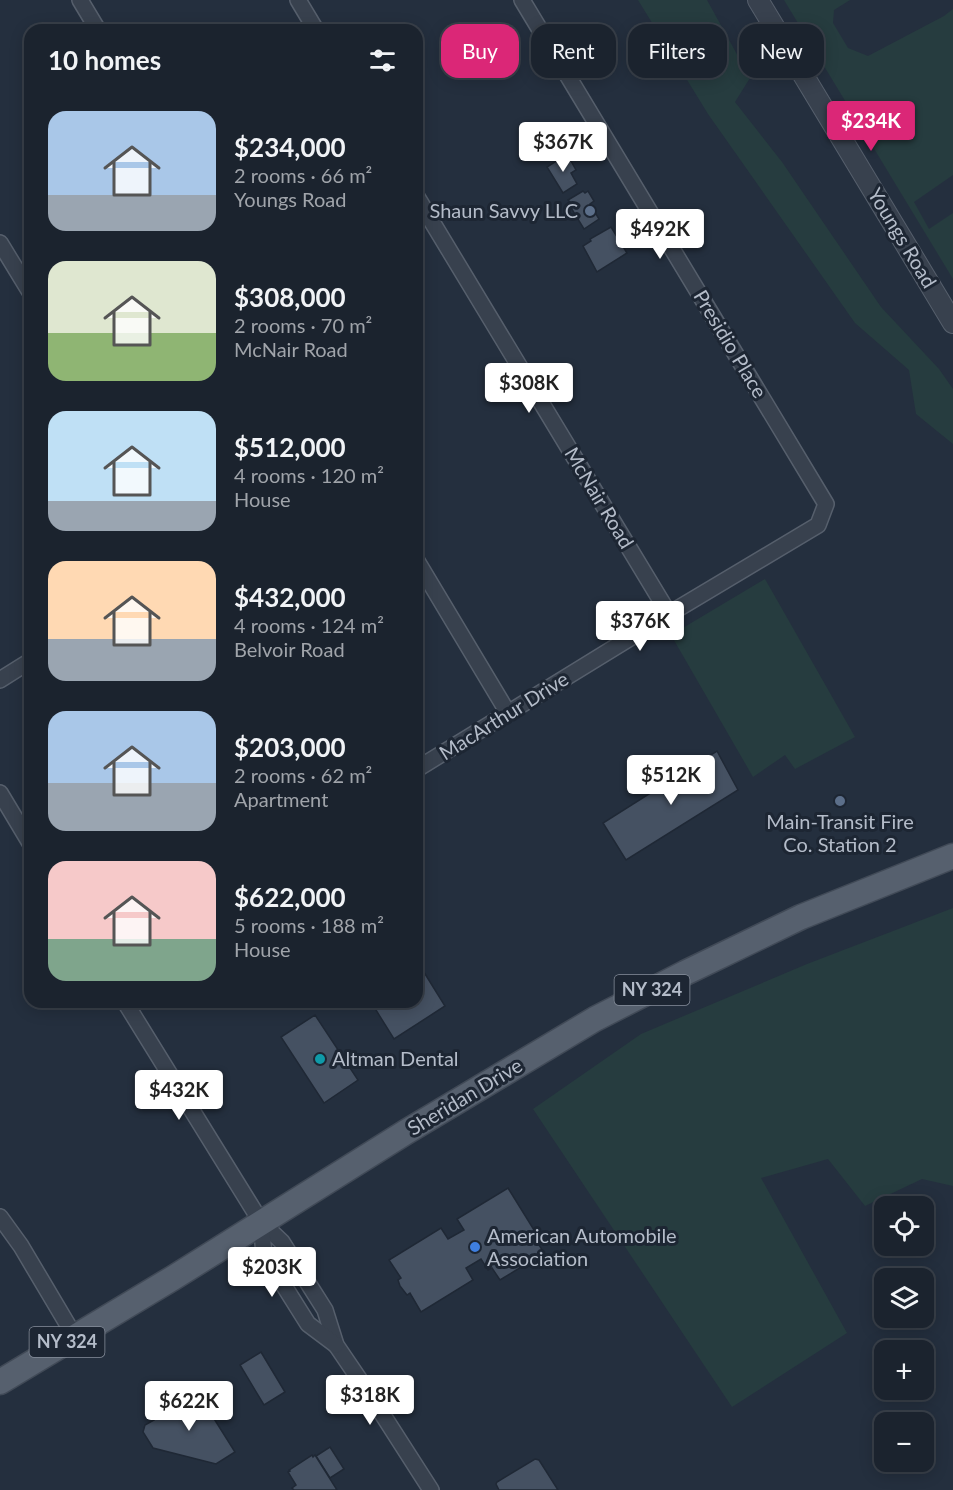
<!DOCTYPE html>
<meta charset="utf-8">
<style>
:root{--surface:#1b232e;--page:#282f3a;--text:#f1f3f6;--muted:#a0a4aa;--line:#39404a;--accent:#db2777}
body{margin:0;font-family:Lato,sans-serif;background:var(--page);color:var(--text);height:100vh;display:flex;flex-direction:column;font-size:22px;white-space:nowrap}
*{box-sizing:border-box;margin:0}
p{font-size:20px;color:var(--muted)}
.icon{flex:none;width:33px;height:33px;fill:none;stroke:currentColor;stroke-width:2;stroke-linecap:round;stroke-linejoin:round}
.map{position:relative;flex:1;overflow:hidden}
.panel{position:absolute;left:24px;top:24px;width:399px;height:984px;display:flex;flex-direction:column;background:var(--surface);border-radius:18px;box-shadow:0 3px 15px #0003,0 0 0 2px var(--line)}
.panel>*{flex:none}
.guide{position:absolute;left:441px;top:24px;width:422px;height:54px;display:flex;gap:12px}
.controls{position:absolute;left:874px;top:1196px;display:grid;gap:12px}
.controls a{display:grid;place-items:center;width:60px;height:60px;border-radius:12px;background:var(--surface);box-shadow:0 3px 15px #0003,0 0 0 2px var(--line);font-size:30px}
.price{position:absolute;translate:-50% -51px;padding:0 14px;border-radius:6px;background:#fff;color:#222;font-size:20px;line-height:39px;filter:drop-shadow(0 2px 3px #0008)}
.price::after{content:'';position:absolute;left:50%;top:36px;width:18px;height:14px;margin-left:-9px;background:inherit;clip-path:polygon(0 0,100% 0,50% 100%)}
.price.on{background:var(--accent);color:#fff}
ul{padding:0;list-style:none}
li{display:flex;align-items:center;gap:18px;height:150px;padding:0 24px}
li span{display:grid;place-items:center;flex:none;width:168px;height:120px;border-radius:18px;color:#555}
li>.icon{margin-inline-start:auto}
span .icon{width:72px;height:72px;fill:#fffc;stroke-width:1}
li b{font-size:26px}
h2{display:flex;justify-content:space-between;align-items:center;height:72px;padding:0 24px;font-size:26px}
.tag{padding:0 21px;border-radius:18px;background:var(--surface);box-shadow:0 3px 15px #0003,0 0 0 2px var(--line);font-size:21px;line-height:54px}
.tag.on{background:var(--accent);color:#fff}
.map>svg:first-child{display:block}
</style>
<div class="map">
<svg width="953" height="1490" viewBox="0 0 953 1490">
<rect width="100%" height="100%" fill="#242f3e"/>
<g fill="#263c3f">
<path d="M638 0H707L750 78 735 102 782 162 881 307 939 369 953 389V444L916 414 909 370 855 323 708 114Z"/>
<path d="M784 0H850L834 10 833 23 848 48 868 56 944 16 953 9V175L914 202 929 229 953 213V279Z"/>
<path d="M765 579 855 737 795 769 785 755 753 777 671 635Z"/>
<path d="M953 908V1186L922 1179 865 1206 828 1159 761 1178 847 1333 732 1407 533 1109 641 1034 807 964Z"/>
</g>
<g fill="#455162" stroke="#1f2835" stroke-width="1.5">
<path d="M567 154 576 170 571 173 577 184 563 193 547 167Z"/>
<path d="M583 191 585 193 588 191 594 201 590 204 599 219 584 229 568 203 570 202 568 200Z"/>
<path d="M611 227 627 253 597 272 583 246 591 241 590 239Z"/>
<path d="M717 751 738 790 626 860 603 823Z"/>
<path d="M417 961 445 1006 394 1039 371 1002H417Z"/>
<path d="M315 1015 358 1080 324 1103 281 1037Z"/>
<path d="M508 1188 539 1238 536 1240 544 1253 500 1280 492 1268 488 1270 481 1259 466 1268 473 1280 421 1312 410 1293 407 1295 400 1286 398 1280 401 1278 389 1260 441 1228 448 1239 464 1230 457 1219Z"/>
<path d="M261 1352 285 1392 264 1405 240 1365Z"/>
<path d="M196 1390 235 1452 216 1464 153 1448 143 1432 145 1425 154 1420 152 1417 165 1409 167 1412 176 1406 175 1403Z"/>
<path d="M330 1447 344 1469 330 1478 316 1456Z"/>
<path d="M312 1455 313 1457 315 1455 337 1490H294L292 1488 296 1485 288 1472 290 1471 289 1470Z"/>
<path d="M535 1459 539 1460 558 1490H499L496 1484 497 1482Z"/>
</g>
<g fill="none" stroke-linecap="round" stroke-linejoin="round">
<g stroke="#565f6c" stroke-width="18">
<g id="minor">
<path d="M80 0 98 30"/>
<path d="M298 0 316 30"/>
<path d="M417 197 669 614"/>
<path d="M0 243 30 292"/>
<path d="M417 561 508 713"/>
<path d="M0 680 30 661"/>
<path d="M417 769 669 614 818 525 826 504 522 0"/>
<path d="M0 793 30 843"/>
<path d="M125 1002 261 1222 282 1242 325 1310 336 1345 372 1398 431 1490"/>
<path d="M0 1217 21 1246 75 1337"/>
<path d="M261 1222 264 1254 308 1324 336 1345"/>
</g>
</g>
<g stroke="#565f6c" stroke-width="22">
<path id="tertiary" d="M758 0 953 323"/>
</g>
<g stroke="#414a57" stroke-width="27">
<path id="primary" d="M0 1382 173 1278 406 1132 595 1019 685 973 801 917 953 856"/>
</g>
<use href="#minor" stroke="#38414e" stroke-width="15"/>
<use href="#tertiary" stroke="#38414e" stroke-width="20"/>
<use href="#primary" stroke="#56606e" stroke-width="24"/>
</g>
<g fill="#5c6f8a" stroke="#1d2633" stroke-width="2">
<circle cx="590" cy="211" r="6"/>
<circle cx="840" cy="801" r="6"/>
</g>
<circle fill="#0f9aa8" stroke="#1d2633" stroke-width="2" cx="320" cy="1059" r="6"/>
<circle fill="#3f7fe0" stroke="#1d2633" stroke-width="2" cx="475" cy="1247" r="6"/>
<g text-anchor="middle" stroke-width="6" stroke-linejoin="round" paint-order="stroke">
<g fill="#1d2633" stroke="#878f9c" stroke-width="1.5">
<rect x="614.5" y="975" width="75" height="30" rx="4.5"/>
<rect x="29.5" y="1327" width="75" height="30" rx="4.5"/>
</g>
<g font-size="18" font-weight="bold" fill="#b4bcc9">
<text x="652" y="996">NY 324</text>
<text x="67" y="1348">NY 324</text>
</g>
<g font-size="20" fill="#b4bcc9" stroke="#1d2633" text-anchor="start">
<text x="578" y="218" text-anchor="end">Shaun Savvy LLC</text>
<text x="840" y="829" text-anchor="middle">Main-Transit Fire<tspan x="840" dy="23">Co. Station 2</tspan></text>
<text x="332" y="1066">Altman Dental</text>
<text x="487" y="1243">American Automobile<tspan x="487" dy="23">Association</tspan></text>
</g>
<g font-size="20" fill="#b4bcc9" stroke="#1d2633">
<text transform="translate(902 238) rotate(59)" y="7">Youngs Road</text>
<text transform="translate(730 344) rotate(59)" y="7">Presidio Place</text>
<text transform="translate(599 498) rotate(59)" y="7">McNair Road</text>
<text transform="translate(504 716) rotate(-32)" y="7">MacArthur Drive</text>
<text transform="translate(465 1097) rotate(-31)" y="7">Sheridan Drive</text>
</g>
</g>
</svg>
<div class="controls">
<a><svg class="icon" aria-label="locate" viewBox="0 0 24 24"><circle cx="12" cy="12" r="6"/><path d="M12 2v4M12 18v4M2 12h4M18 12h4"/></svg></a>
<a><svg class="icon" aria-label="layers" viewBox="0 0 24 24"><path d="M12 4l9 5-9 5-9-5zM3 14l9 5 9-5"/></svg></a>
<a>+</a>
<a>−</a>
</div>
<b class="price on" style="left:871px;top:152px">$234K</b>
<b class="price" style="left:563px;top:173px">$367K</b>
<b class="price" style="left:660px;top:260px">$492K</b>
<b class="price" style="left:529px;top:414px">$308K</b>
<b class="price" style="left:640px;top:652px">$376K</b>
<b class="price" style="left:671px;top:806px">$512K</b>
<b class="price" style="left:179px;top:1121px">$432K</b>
<b class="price" style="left:272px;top:1298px">$203K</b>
<b class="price" style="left:370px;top:1426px">$318K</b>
<b class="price" style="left:189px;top:1432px">$622K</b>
<div class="guide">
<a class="tag on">Buy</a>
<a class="tag">Rent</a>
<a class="tag">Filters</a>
<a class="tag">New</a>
</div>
<section class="panel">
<h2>10 homes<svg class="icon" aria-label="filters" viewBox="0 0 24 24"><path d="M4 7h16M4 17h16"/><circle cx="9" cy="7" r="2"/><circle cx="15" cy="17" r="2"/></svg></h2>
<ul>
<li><span style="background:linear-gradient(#a9c7e8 70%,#9aa5b1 0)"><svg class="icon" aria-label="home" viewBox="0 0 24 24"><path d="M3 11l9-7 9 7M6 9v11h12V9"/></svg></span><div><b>$234,000</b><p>2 rooms · 66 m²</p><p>Youngs Road</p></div></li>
<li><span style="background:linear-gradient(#dfe7d0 60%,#8fb573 0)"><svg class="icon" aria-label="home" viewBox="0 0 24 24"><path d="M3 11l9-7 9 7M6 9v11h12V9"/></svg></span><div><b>$308,000</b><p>2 rooms · 70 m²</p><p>McNair Road</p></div></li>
<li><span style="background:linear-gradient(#bfe0f5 75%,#9aa5b1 0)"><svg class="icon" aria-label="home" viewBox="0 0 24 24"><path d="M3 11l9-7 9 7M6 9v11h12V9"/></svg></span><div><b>$512,000</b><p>4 rooms · 120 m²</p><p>House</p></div></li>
<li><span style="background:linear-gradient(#ffd9b3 65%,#9aa5b1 0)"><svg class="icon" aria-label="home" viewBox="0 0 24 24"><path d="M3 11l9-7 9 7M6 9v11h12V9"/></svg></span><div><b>$432,000</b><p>4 rooms · 124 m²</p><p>Belvoir Road</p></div></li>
<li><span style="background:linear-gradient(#a9c7e8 60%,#9aa5b1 0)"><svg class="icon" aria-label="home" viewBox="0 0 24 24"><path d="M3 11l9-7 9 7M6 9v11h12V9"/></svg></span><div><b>$203,000</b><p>2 rooms · 62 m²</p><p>Apartment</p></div></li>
<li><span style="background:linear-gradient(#f6c9c9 65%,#7fa58c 0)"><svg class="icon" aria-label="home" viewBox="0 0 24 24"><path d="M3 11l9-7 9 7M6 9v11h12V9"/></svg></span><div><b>$622,000</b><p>5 rooms · 188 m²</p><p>House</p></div></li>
</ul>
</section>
</div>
